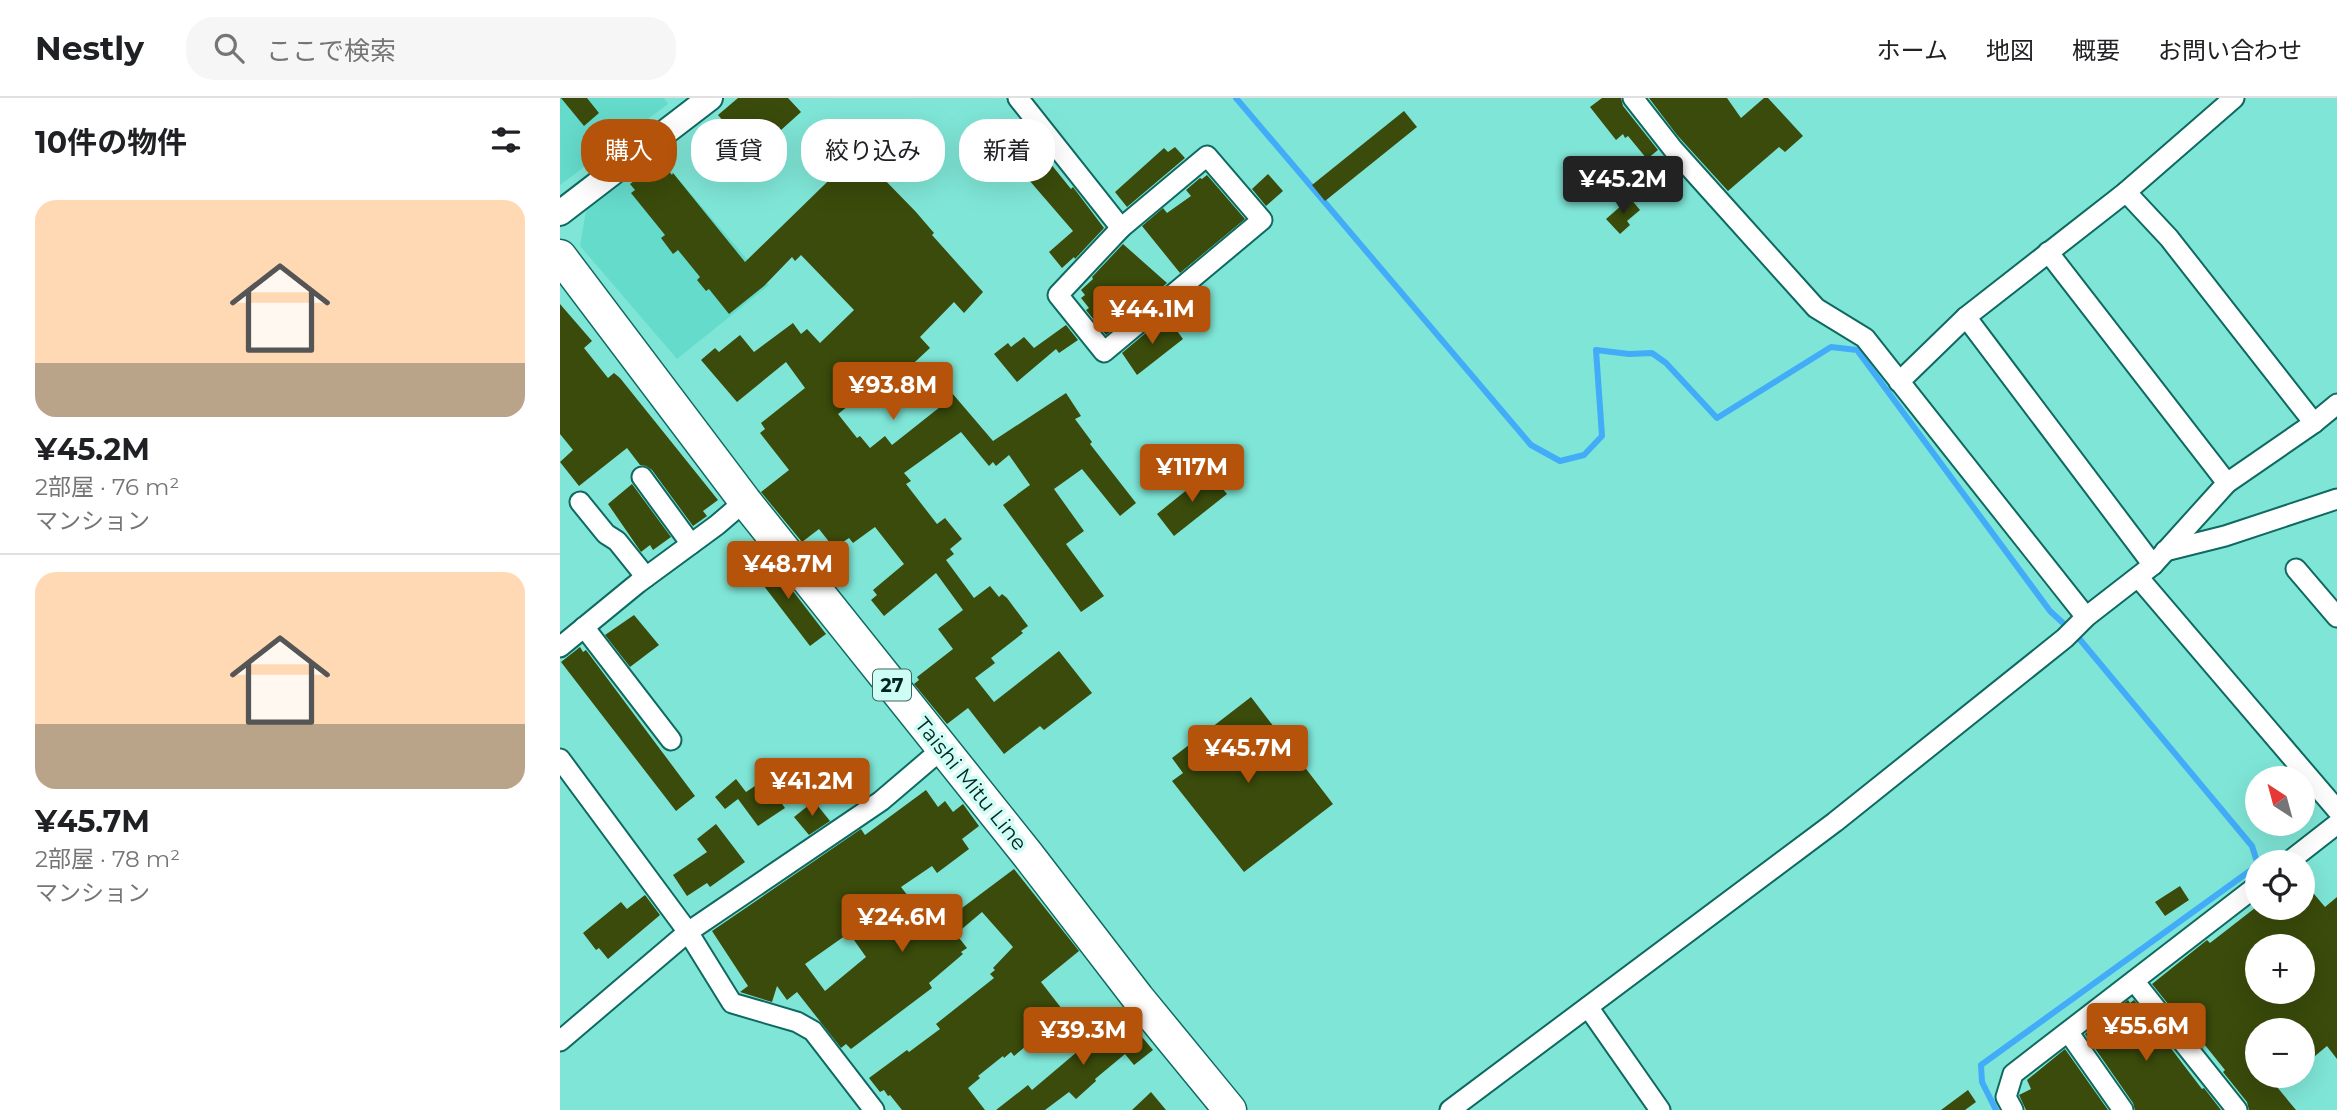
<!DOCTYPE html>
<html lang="ja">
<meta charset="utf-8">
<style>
:root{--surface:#fff;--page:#f6f6f6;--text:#202124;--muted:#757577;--line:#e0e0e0;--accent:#b45309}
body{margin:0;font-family:Montserrat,"Noto Sans JP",sans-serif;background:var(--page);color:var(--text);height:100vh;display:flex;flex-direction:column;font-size:26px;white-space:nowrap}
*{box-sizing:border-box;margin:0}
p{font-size:23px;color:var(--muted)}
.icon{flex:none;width:38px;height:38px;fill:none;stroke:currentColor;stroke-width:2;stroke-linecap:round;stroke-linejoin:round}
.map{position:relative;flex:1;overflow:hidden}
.drawer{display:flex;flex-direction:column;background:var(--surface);width:560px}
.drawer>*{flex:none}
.top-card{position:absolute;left:21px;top:21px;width:665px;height:63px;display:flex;gap:14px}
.needle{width:46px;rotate:324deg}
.controls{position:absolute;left:1685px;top:668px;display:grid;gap:14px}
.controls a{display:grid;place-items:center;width:70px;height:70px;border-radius:50%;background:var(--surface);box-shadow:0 7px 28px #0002;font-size:35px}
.price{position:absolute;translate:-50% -60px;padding:0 16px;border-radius:7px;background:var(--accent);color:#fff;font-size:23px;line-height:46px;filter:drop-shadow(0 2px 4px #0008)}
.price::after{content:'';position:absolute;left:50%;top:42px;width:21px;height:16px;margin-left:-10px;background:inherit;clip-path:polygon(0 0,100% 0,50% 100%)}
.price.active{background:#222;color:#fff}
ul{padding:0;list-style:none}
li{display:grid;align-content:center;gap:14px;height:371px;padding:0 35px}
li+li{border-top:2px solid var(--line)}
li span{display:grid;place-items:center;height:217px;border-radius:21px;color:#555}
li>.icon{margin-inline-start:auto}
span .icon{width:126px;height:126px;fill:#fffc;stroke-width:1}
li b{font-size:30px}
h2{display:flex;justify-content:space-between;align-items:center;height:84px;padding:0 35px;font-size:30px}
.chip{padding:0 24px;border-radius:28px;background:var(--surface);box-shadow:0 7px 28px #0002;font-size:24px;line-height:63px}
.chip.active{background:var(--accent);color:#fff}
header{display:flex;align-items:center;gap:42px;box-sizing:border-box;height:98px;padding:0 35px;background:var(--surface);border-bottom:2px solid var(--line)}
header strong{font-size:33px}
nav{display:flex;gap:38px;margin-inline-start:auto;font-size:24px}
.search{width:490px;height:63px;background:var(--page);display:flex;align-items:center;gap:18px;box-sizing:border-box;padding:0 24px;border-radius:28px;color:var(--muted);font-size:26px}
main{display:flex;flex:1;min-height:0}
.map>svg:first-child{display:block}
</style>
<header>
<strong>Nestly</strong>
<div class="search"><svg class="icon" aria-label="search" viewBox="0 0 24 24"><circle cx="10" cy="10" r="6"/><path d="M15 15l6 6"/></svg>ここで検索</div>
<nav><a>ホーム</a><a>地図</a><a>概要</a><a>お問い合わせ</a></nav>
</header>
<main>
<section class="drawer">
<h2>10件の物件<svg class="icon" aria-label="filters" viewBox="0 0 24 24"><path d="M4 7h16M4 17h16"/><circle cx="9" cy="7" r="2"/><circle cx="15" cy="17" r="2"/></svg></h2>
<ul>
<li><span style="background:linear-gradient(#ffd9b3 75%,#b9a48a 0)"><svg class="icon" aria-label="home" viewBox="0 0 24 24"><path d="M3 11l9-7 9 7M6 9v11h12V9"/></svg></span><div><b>¥45.2M</b><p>2部屋 · 76 m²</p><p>マンション</p></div></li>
<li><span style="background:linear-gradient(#ffd9b3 70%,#b9a48a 0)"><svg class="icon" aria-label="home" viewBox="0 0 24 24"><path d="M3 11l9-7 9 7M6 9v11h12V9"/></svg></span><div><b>¥45.7M</b><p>2部屋 · 78 m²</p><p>マンション</p></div></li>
</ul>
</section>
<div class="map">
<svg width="1777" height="1012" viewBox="0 0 1777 1012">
<rect width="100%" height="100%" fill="#7fe6d7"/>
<g fill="#65dbcc">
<path d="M0 0H104L108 6 0 87Z"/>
<path d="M97 56 209 187 117 261 20 148 27 107Z"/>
</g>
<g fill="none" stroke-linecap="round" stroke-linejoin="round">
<g stroke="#43acf8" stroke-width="6">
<path d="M676 0 971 347 1000 363 1024 357 1042 338 1036 252 1069 256 1092 255 1106 265 1157 320 1271 249 1297 252 1490 513 1517 538 1692 748 1698 767"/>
<path d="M1436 1012 1422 984 1421 967 1698 767"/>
</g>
</g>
<g fill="#3a4b0b" fill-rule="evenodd">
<path d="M1 0H27L39 15 24 28Z"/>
<path d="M178 0H228L241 14 211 41 224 57 206 73 158 17Z"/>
<path d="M1042 0H1061L1063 8 1098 52 1087 61 1068 38 1065 40 1063 36 1056 42 1030 9Z"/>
<path d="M1089 0H1167L1181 20 1204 0H1208L1243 38 1225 54 1219 49 1168 93 1117 37Z"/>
<path d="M844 13 857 29 765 103 752 87Z"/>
<path d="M479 46 492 63 490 65 511 91 513 89 544 130 515 161 514 159 502 170 489 154 513 133 456 67Z"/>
<path d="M615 49 625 60 567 109 555 94 604 50 608 54Z"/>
<path d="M301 51 322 73 319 76 356 114 374 135 372 137 423 194 404 215 394 204 360 239 370 250 343 275 347 280 336 291 327 297 316 286 278 316 297 340 300 338 310 350 325 338 332 347 380 309 372 299 386 288 433 343 506 295 521 318 515 321 532 344 530 346 576 405 560 418 522 371 494 391 524 433 506 446 544 498 521 514 443 407 470 387 449 357 436 368 433 364 429 368 401 334 344 375 351 383 346 386 377 426 385 420 402 441 390 451 394 456 386 462 414 500 430 488 439 499 442 496 447 500 468 528 461 533 463 535 431 560 435 565 415 580 434 604 499 553 532 595 484 632 480 628 444 656 408 610 387 626 354 586 359 582 357 579 393 551 378 531 403 512 376 475 324 518 311 502 317 497 313 492 344 466 315 429 293 445 289 440 274 450 259 431 242 444 201 394 229 372 200 335 205 331 201 325 245 290 226 264 177 304 141 262 155 250 159 254 180 237 194 254 233 225 241 236 247 231 260 245 294 212 241 157 235 163 232 159 204 188 169 216 149 191 146 193 137 182 140 179 118 152 113 156 101 140 105 137 71 95 75 92 70 86 79 79 77 76 89 66 92 69 100 62 112 77 113 75 185 164Z"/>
<path d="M708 76 723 93 706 108 692 91Z"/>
<path d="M647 77 685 121 620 175 582 128 603 110 607 115 631 98 626 92 640 80 642 81Z"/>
<path d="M1070 100 1080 112 1067 123 1070 127 1060 136 1046 121Z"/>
<path d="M563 146 607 185 546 237 526 212 529 210 521 200 525 197 521 192 533 181 532 179Z"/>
<path d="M0 206 32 243 24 250 48 280 54 275 60 280 158 402 143 413 147 418 133 428 92 372 86 368 80 367 67 350 19 388 0 364 13 352 0 336Z"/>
<path d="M606 218 623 241 577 277 562 255Z"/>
<path d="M506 227 518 242 499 255 496 251 457 284 434 256 448 245 451 249 464 239 474 250Z"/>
<path d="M649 374 667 396 614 438 597 416Z"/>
<path d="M72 386 111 439 93 452 90 447 81 454 48 406Z"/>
<path d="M206 458 266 536 250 548 190 470Z"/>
<path d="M74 517 99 547 70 569 45 537Z"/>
<path d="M20 549 23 554 26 552 135 698 116 713 1 564Z"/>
<path d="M691 599 773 706 684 774 612 683 623 675 612 660Z"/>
<path d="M176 681 186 694 201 684 212 698 215 696 225 710 198 728 178 701 165 711 155 699Z"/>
<path d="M366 692 378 709 385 703 393 714 403 706 419 728 402 741 409 751 377 775 372 768 341 789 348 798 340 804 365 837 396 806 402 810 454 771 519 853 481 884 509 920 485 939 482 935 454 958 451 954 444 960 443 958 418 978 420 980 408 990 425 1012H342L330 997 328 998 324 992 320 994 309 980 347 952 349 954 380 931 376 926 434 880 430 876 435 872 433 870 453 849 422 814 396 836 407 850 401 854 403 856 369 885 372 890 291 951 286 946 281 950 237 894 227 902 217 888 212 904 180 894 188 888 152 833 301 731 305 737ZM289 835 306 859 265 893 245 866Z"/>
<path d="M254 703 270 723 249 737 234 719Z"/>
<path d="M156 726 185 764 150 789 147 785 127 798 113 777 147 754 137 741Z"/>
<path d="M1743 783 1765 809 1777 799V961L1767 948 1743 968V933H1698V978H1730L1717 989 1736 1012H1689L1687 1004 1663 974 1665 972 1640 941 1638 943 1592 886 1647 842 1650 845 1695 810H1743ZM1698 849H1743V894H1698Z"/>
<path d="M1620 788 1629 802 1605 818 1595 804Z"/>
<path d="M85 797 100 817 48 861 39 850 36 852 23 835 61 804 67 811Z"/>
<path d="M1568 902 1570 905 1574 902 1642 991 1644 990 1661 1012H1575L1573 1005 1525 936Z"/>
<path d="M566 920 593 952 574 967 565 956 535 981 536 983 516 1001 509 994 485 1012H436L468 987 472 992 524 948 519 942 536 928 545 938Z"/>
<path d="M1505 951 1548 1012H1466L1459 997 1471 991 1467 982Z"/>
<path d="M1408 992 1416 1004 1405 1012H1381Z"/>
<path d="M591 994 606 1012H572Z"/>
</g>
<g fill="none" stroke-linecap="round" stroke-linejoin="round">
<g stroke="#0f6960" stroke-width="23">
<g id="minor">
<path d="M458 0 561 130"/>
<path d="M1073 0 1113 51 1256 210 1305 240 1526 519"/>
<path d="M647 58 702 122 544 254 498 197 561 130Z"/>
<path d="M1566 94 1609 140 1754 325"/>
<path d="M1488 154 1667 385"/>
<path d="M1406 219 1593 467"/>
<path d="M1339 284 1406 219 1566 94 1674 0"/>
<path d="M82 379 131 446"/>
<path d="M20 404 46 436 57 443 86 479"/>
<path d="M1605 453 1665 438 1777 401"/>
<path d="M1736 471 1777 519"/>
<path d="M1578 479 1777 712"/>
<path d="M24 529 111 642"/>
<path d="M0 549 78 485 157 427 185 403"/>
<path d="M0 661 128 834 172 905 237 924 253 933 314 1012"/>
<path d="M1727 765 1777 726"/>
<path d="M1574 883 1677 1012"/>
<path d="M1028 909 1100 1012"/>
<path d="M1509 935 1563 1012"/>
<path d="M0 943 128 834 321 703 382 651"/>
<path d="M890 1012 1275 724 1505 540 1526 519 1593 467 1667 385 1754 325 1777 306"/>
<path d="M1453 1012 1446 999 1453 976 1698 787"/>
</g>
</g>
<g stroke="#0f6960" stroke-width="28">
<path id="tertiary" d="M0 115 150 0"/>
</g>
<g stroke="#0f6960" stroke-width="35">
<path id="primary" d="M0 158 185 403 468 757 578 900 670 1012"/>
</g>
<use href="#minor" stroke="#fff" stroke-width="19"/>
<use href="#tertiary" stroke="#fff" stroke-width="24"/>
<use href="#primary" stroke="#fff" stroke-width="32"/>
</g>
<g text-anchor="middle" stroke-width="7" stroke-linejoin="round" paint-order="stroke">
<rect fill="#cdfdf5" stroke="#3f6560" stroke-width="2" x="313" y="571.5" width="38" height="31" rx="5"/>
<g font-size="19" font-weight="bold" fill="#022420">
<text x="332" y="594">27</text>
</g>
<g font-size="21" fill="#022420" stroke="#cdfdf5">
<text transform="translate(411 686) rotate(51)" y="7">Taishi Mitu Line</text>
</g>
</g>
</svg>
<div class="controls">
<a><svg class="needle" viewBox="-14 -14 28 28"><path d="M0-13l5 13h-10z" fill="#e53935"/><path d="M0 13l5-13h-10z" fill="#757577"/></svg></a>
<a><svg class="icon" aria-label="locate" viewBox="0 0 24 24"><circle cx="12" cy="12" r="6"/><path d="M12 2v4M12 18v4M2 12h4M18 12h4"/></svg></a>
<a>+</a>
<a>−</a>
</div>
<b class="price active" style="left:1063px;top:118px">¥45.2M</b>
<b class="price" style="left:592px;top:248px">¥44.1M</b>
<b class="price" style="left:333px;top:324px">¥93.8M</b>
<b class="price" style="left:632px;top:406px">¥117M</b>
<b class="price" style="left:228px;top:503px">¥48.7M</b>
<b class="price" style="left:688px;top:687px">¥45.7M</b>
<b class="price" style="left:252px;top:720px">¥41.2M</b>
<b class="price" style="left:342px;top:856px">¥24.6M</b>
<b class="price" style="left:1586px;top:965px">¥55.6M</b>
<b class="price" style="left:523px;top:969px">¥39.3M</b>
<div class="top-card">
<a class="chip active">購入</a>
<a class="chip">賃貸</a>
<a class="chip">絞り込み</a>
<a class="chip">新着</a>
</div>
</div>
</main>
